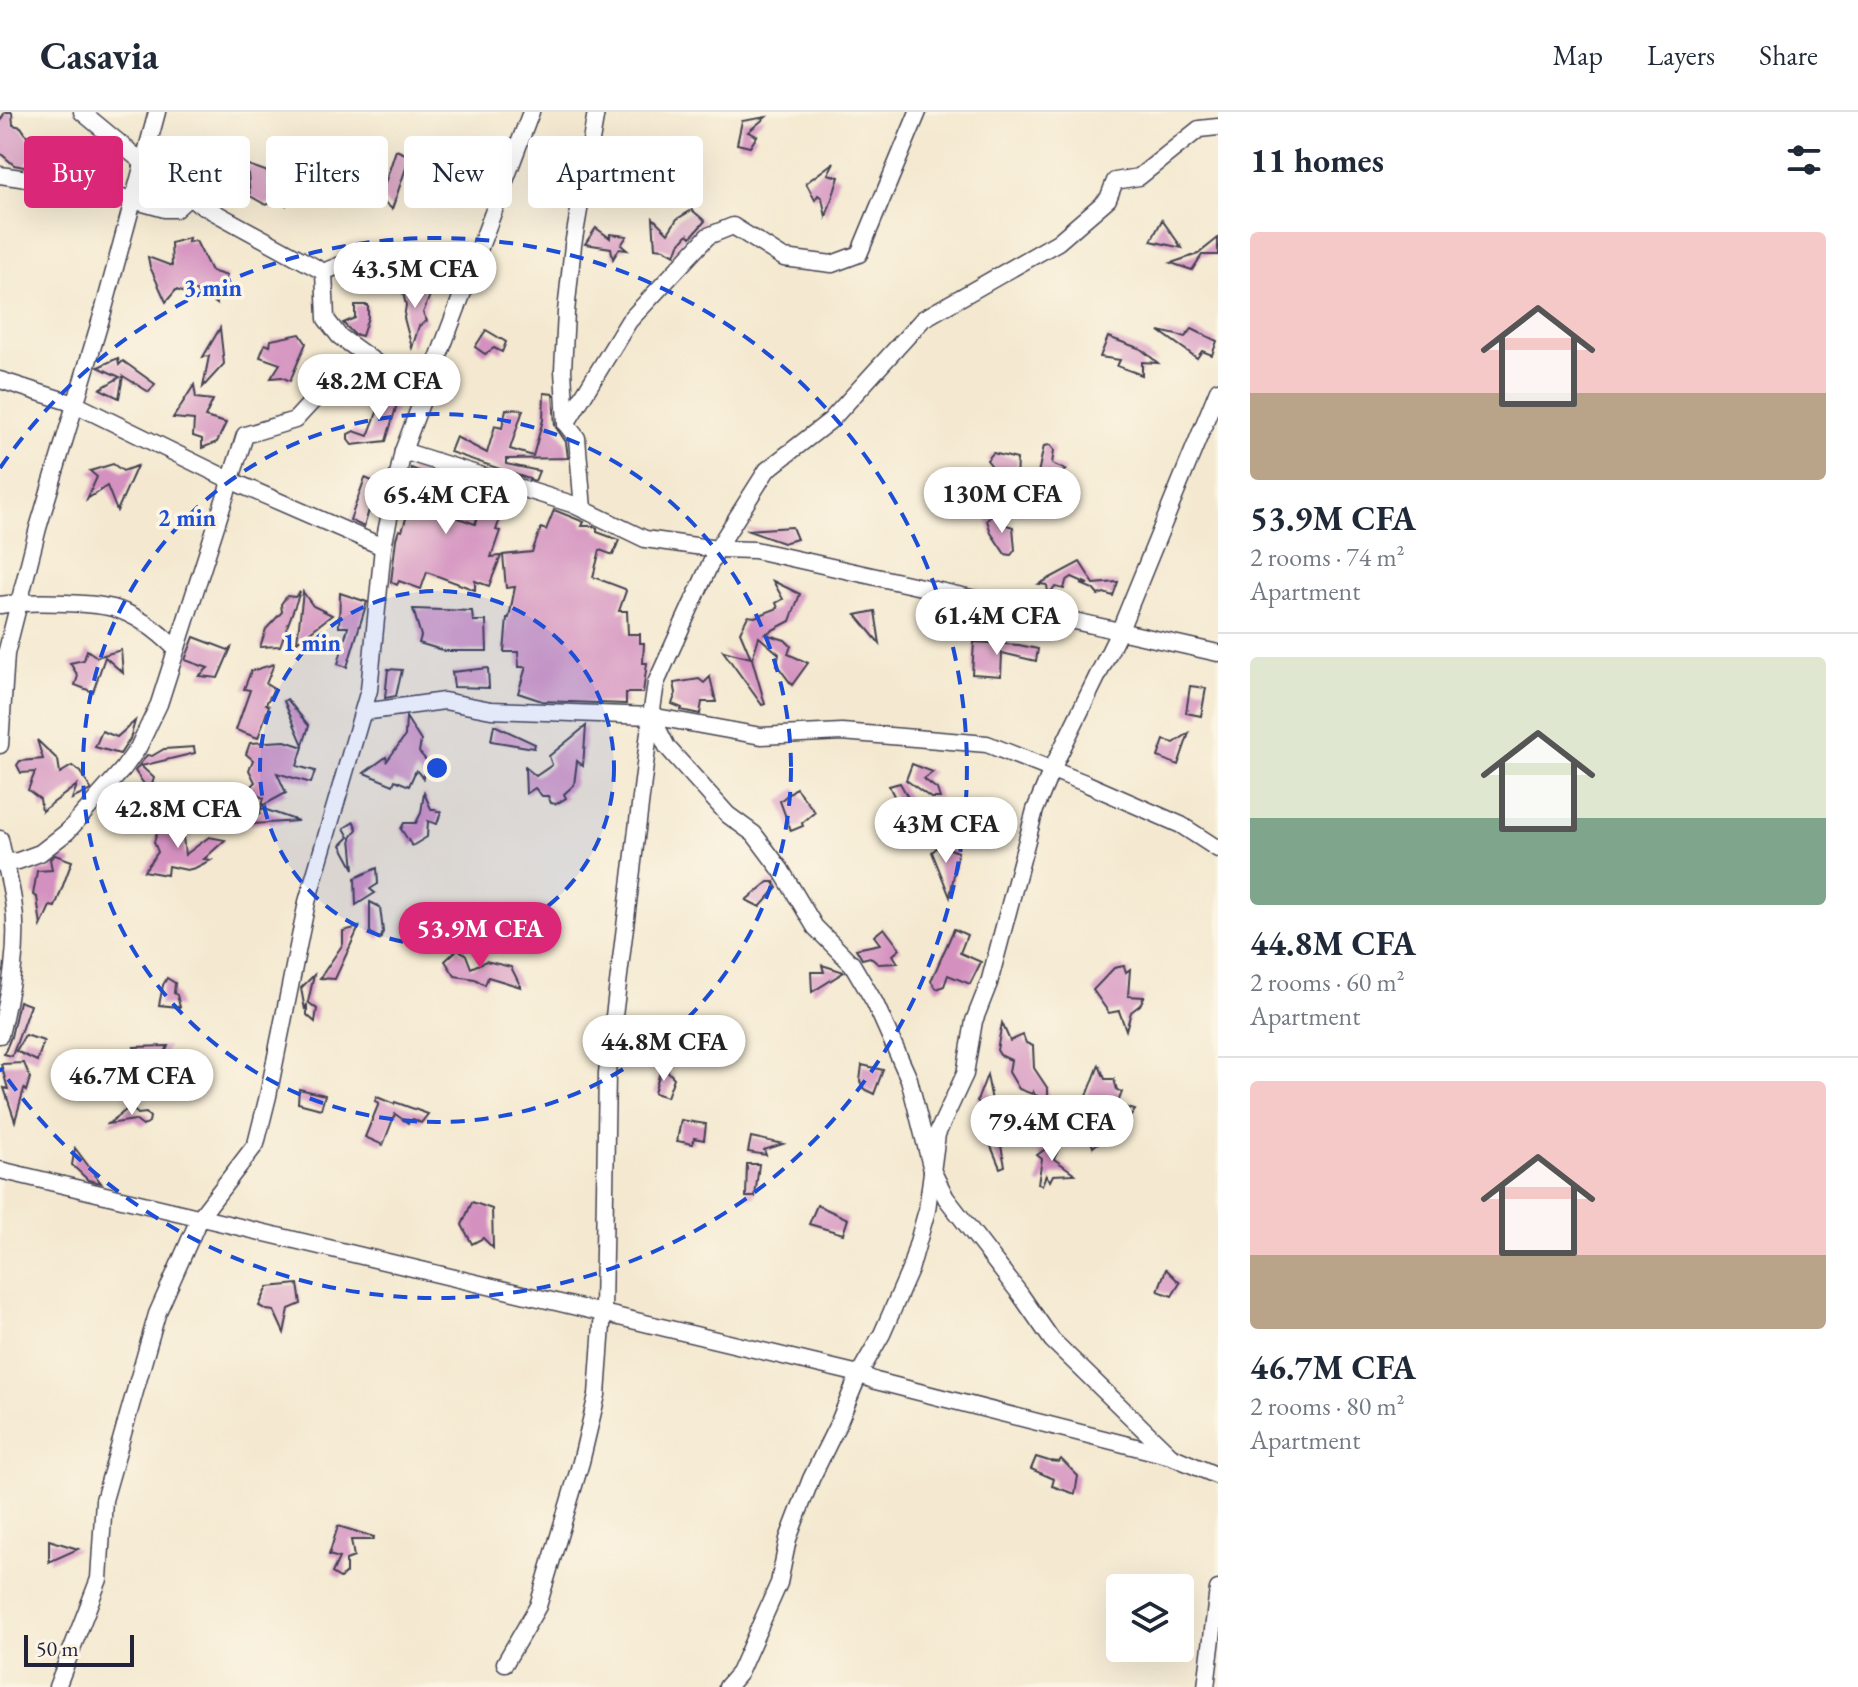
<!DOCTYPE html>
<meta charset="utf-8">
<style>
:root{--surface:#fff;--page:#f6f6f7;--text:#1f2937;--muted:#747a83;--line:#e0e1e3;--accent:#db2777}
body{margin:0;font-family:"EB Garamond",serif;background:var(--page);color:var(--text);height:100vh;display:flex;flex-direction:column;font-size:30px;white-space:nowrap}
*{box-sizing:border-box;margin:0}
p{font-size:26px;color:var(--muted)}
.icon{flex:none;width:44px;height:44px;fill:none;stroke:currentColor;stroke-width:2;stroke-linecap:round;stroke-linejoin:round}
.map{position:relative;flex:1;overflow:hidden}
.panel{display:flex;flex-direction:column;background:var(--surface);width:640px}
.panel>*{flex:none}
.hud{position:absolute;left:24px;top:24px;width:760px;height:72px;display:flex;gap:16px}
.buttons{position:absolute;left:1106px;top:1462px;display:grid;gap:16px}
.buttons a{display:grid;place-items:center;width:88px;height:88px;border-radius:8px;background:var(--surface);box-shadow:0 8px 32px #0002;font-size:40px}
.scale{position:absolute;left:24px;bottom:20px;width:110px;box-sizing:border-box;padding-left:8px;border:4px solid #22223b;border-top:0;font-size:22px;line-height:28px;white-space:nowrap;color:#22223b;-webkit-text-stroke:6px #fcf5e5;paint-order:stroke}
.price{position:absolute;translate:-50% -68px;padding:0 18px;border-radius:28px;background:#fff;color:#222;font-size:26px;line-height:52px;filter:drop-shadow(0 2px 4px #0008)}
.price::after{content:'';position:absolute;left:50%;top:48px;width:24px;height:18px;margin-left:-12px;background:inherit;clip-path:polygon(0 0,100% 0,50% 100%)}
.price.current{background:var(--accent);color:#fff}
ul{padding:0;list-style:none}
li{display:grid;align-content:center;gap:16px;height:424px;padding:0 32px}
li+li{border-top:2px solid var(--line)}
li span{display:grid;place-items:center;height:248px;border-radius:8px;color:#555}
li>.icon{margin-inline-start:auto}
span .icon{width:144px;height:144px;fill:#fffc;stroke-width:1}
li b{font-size:34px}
h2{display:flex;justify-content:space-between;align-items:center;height:96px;padding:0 32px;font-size:34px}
.pill{padding:0 28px;border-radius:8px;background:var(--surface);box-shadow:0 8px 32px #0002;font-size:28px;line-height:72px}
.pill.current{background:var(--accent);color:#fff}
header{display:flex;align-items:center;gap:48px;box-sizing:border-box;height:112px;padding:0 40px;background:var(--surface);border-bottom:2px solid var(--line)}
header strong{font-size:38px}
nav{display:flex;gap:44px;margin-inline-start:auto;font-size:28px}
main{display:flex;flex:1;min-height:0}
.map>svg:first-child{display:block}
</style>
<header>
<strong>Casavia</strong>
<nav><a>Map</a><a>Layers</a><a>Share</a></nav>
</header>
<main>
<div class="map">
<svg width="1218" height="1575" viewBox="0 0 1218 1575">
<rect width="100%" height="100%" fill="#fcf5e5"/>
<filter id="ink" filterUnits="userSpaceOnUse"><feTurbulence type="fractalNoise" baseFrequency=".0125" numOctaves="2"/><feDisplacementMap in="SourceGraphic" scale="16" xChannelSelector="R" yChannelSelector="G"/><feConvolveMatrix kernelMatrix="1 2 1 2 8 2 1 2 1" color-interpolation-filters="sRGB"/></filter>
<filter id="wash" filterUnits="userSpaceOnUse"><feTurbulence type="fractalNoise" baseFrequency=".006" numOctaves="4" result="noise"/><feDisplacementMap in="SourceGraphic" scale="32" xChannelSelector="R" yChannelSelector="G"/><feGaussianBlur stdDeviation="1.8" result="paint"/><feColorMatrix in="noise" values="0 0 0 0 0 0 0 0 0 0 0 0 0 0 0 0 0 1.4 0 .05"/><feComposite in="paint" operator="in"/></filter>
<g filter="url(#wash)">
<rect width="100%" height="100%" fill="#f4e9d0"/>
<g id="blocks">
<g fill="#d491c0">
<path d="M5 0H12L13 13 21 15 33 33 32 46 24 55 14 53 0 41V9Z"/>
<path d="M766 5 748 20 757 24 750 35 737 32 742 9Z"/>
<path d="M396 38 410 44 392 97 380 86Z"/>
<path d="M240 50 279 64 293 66 286 93 279 88 266 93 250 84 248 62 237 67Z"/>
<path d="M834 50 828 62 839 65 826 105 822 86 818 83 815 88 806 71Z"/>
<path d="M692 98 705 109 691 125 688 122 679 132 675 143 664 137 655 136 653 106 668 121 677 107Z"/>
<path d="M1162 108 1182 136 1151 129Z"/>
<path d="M596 116 610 126V122L627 124 621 133 627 138 619 137 613 147 611 136 585 132Z"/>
<path d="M189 126 188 130 196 129 211 159 227 164 218 187 216 183 217 192 206 184 200 185 196 179 186 181 176 178 166 190 150 155 148 145 172 154 171 131Z"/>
<path d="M1218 126V143H1202L1192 158 1171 151 1198 142Z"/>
<path d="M423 175 424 181 430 183 423 201 427 209 419 214 412 236 404 206 406 193 402 177Z"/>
<path d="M355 193H368V205L362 224 354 222 343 211 355 206Z"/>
<path d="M220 216 224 252 203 275 209 244 203 245Z"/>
<path d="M1192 217 1217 229 1212 243 1202 239 1197 246 1159 219 1185 225Z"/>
<path d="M486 218 506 230 502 240 494 236 485 242 475 235Z"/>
<path d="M300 222 306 231 290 269 282 265 271 266 280 252 260 245 265 232 270 234 271 228Z"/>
<path d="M1108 225 1141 237 1158 251 1142 250V263L1117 254 1120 248 1100 245Z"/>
<path d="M118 246 119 253 123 249 155 272 149 280 123 264 119 286 100 277 120 265 98 255Z"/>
<path d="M194 273 196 286 213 288 205 305 226 311 217 330 202 336V327L193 324 194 308 173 306Z"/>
<path d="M386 277 400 282 386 329 352 333 348 328V322L354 319 368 324Z"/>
<path d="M544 281 553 282 555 314 566 330 568 346 506 347V352L539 359 535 369 450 340 456 325 487 341 495 314 502 316 506 297 523 298 510 337 533 344 543 308Z"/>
<path d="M1050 333 1054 338 1052 352 1066 358 1043 371 1038 361 1044 334Z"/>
<path d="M993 341 1017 347 1016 371 1001 378 994 365 995 358 987 348Z"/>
<path d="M113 352 123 359 137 354 117 399 107 374 87 387 97 365 90 359Z"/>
<path d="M411 356 424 361 421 369 436 375 441 362 462 369 453 404 475 412 487 378 508 385 496 418 500 419 491 445 501 444 489 474 475 469V478L427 460 421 477 399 469 397 473 391 470 396 427 399 418 402 419 414 382 407 380Z"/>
<path d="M365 366 377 371 364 415 350 408Z"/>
<path d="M554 398 584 410 582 414H593L597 416V420L619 428 613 443 600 438 593 465 625 477 626 479 619 499H627L628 522H640V531H644L643 551H647L643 581H626V592L542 589 518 581 526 555H519L518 540H504L507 506H509L515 475 506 476 503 443 532 440 541 416 546 418Z"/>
<path d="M994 401 1000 411 1013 415 1015 438 1011 443 1005 442 991 421 987 408Z"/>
<path d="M792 415 797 427 783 431 746 418Z"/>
<path d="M1080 450 1094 472 1118 470 1113 484 1104 481 1098 483 1093 477 1081 472H1088L1072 465 1066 469 1064 477 1056 475 1048 481 1047 473 1039 472Z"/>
<path d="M773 469 800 482 790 509 765 522 785 528 791 534 788 542 808 551 792 573 777 553 779 542 759 525 752 547 765 592 762 593 723 539 751 546 740 520 748 504 755 505 778 496 776 491 783 487Z"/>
<path d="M300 480 280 534 260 535 266 517 282 500 281 492 287 484 295 485Z"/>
<path d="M303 480 313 494 332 503 297 530Z"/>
<path d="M340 481 367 490 347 555 338 552 348 515H339Z"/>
<path d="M413 497 472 499 473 509H486L487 539H445L419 531 421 524Z"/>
<path d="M875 499 880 532 856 503Z"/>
<path d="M194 525 228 538 231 536 218 566 199 564 208 556 185 548Z"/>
<path d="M974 530 1019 533 1038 537 1036 549 1002 541 1001 564 972 562Z"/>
<path d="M87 538 97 545 121 538 123 561 105 545 93 580 75 573 78 564 70 551 84 548Z"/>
<path d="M274 552 266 572 274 577 266 592 269 594 258 626 236 618 250 578 244 577 251 559Z"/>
<path d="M488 556 489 576 454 575 452 560Z"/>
<path d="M388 557 402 558 396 584 385 586Z"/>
<path d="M710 565 716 590H702L700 602 681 598 682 596 672 592 676 581 674 571 699 567 704 571Z"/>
<path d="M1190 574 1206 576 1201 604 1186 601Z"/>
<path d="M287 587 309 614 303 633 284 589Z"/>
<path d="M406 605 421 629 419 640 426 648 423 666 416 658 409 674 395 668 393 673 364 661 386 645 387 649 405 624Z"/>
<path d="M135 609 130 627 120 642 95 635 102 619 117 625Z"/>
<path d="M494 613 535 632 534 636 491 629Z"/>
<path d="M586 614 583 654 577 649 574 673 564 682 566 686 556 692 551 691 548 684H542L535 676 526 682 525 655 536 664 552 653 549 644Z"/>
<path d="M1189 621 1178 653 1158 645 1164 628 1174 631Z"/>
<path d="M37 628 58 648 60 661 72 654 80 660 91 677 89 679 72 687 77 673 42 699 40 687 28 678 35 660 21 661 17 653 20 649 43 647Z"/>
<path d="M285 629 303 635 297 654 315 659 311 671 277 661 286 681 262 694 264 686 246 679 255 670 249 658 253 648 246 642 250 631Z"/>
<path d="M194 635 195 641 141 654 154 666 142 700 135 685 146 675 135 659 147 643 152 644 164 637Z"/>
<path d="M912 652 933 660 924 667 937 677 940 686H931L906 668Z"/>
<path d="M900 671 926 718 911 714 907 724 883 714 891 699 899 694 889 674Z"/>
<path d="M796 676 815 700 802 711 803 714 791 719 780 689Z"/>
<path d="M424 681 431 697 441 700 437 712 428 709 427 725 412 734 401 717 404 711H416L421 701Z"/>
<path d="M261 696 298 709 237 713 260 701Z"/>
<path d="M172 702 177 709 176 727 183 725 185 743 209 725 225 728 204 747 211 748 195 756 187 758 168 754 167 763 144 759 158 740 154 730 158 718Z"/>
<path d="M354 710 357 717 351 726 354 757 341 733 349 725 344 716Z"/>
<path d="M940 733 958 740 950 785 932 740Z"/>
<path d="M55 743 72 749 55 795 50 794 41 814 37 785 33 783 37 759 52 758 50 747Z"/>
<path d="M377 756 378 772 370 777 375 781 356 793 355 766Z"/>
<path d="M768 770H774L777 776 760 795 746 788Z"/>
<path d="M370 790 380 795 383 820 380 828 370 820Z"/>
<path d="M359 815 335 867 320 866 343 832V819Z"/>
<path d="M884 816 900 837 893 843 898 851 878 852 870 845 862 847 856 837 880 832 874 824Z"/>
<path d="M954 817 967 823 960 841 981 850 970 872 948 863 944 874 937 877 931 869Z"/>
<path d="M458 837 466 843 471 856 486 849 511 855 521 875 488 865 485 873 475 867 455 864 445 849Z"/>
<path d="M822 853 844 860 812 880 811 860H824Z"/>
<path d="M1124 854 1126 860 1130 857 1128 884 1144 885 1140 893 1131 900 1126 918 1119 899 1109 901 1093 878 1114 856Z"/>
<path d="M314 863 308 890 317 897 315 910 307 903V892L305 898 301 876Z"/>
<path d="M167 866 175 871 174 881 177 883 180 895 159 893 163 873Z"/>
<path d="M19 889 30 893 12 944 4 942 11 925Z"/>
<path d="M1002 911 1010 929 1023 923 1026 931 1033 934 1034 956 1048 977V988L1035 983 1033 979 1032 982 1019 977 1009 960 1011 948 1000 943 997 938Z"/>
<path d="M25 923 44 929 37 949 16 939Z"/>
<path d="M168 934 160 953 138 945 134 935Z"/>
<path d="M24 951 30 966 26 979 24 977 15 1009 4 976 8 977 1 952Z"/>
<path d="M662 953 674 966 667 985 654 981Z"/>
<path d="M862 953 883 958 874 982 864 977 860 969Z"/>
<path d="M1099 953 1105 967H1114L1117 978 1122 980 1117 993 1135 998 1123 1015 1112 1006 1103 1027 1093 1035 1087 1015 1064 1030 1075 993 1082 997Z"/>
<path d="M987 963 995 1004 977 989Z"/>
<path d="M299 977 325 983 321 997 298 991Z"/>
<path d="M377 985 394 992 395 990 428 1002 421 1011 413 1007 408 1011 395 1002 383 1033 365 1025 379 991 375 989Z"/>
<path d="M130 995 138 1002 146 1001 150 1005 149 1010 143 1014 135 1008 108 1012Z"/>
<path d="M681 1008 706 1012 704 1028 694 1026 693 1032 677 1029Z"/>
<path d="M997 1014 1005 1054 1000 1056 988 1027Z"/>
<path d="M1065 1023 1054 1047 1075 1062 1053 1063 1050 1069 1046 1063 1042 1073 1038 1072 1042 1047 1037 1043Z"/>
<path d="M751 1025 783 1032 764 1038 766 1043 748 1040Z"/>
<path d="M75 1036 101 1071 88 1068 72 1053Z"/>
<path d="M747 1052H759L755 1085H746Z"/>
<path d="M472 1090 492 1097 493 1136 483 1126 472 1132 462 1113Z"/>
<path d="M817 1093 848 1107 843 1122 809 1112Z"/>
<path d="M1166 1157 1180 1171 1172 1184 1158 1179Z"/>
<path d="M298 1172 301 1192 289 1197 284 1221 274 1199 267 1198 259 1194 268 1175Z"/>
<path d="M1036 1345 1049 1349 1059 1350 1061 1347 1078 1364 1075 1382 1052 1374 1054 1367 1031 1357Z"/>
<path d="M338 1414 374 1425 373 1428H351L354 1445 346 1448V1461L340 1466 332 1461 339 1446 329 1443Z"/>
<path d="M49 1428 78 1437 49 1450Z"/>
</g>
</g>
</g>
<g filter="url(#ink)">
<use href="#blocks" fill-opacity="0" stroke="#424051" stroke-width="2"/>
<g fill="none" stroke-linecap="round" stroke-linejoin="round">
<g stroke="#424051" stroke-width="19">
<g id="minor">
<path d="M82 0 181 82 324 160"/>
<path d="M0 63 89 76 165 97H176L188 86"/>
<path d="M324 160 326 207 339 224 422 284"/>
<path d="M324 160C371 136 420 150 470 160"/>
<path d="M0 268 75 292 232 369 383 435"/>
<path d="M566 312 629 209 708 124 733 114 784 146 832 152 859 142 918 0"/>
<path d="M403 339 572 392 645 427 717 437 755 438 1218 541"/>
<path d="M583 397 577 326 566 312 563 258 566 200 573 133 596 0"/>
<path d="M0 493C25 489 89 490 113 496 138 503 158 519 176 537"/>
<path d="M363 600 444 589 491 598 651 604 761 624 842 620 987 632 1085 671 1181 713 1218 737"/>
<path d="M652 605 667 635 728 703 754 722 781 758 815 815 852 852 875 891 909 967 932 1058 946 1086 1020 1182 1052 1228 1171 1344"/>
<path d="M0 633 6 542 38 416 103 200 157 0"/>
<path d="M0 727C4 747 10 768 13 788 20 832 10 880 0 923"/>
<path d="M0 751 18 749 40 741 67 720 123 657 138 636 159 592 245 323 295 308 320 281 354 276 388 262"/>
<path d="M0 1058 859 1262 876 1269 1171 1344 1218 1364"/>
<path d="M505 1551 538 1494 581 1350 597 1283 603 1199 607 961 651 604 656 571 717 437 767 358 831 308 923 207 1058 130 1108 87 1115 69 1139 65 1199 17 1218 15"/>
<path d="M57 1575 99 1467 104 1388 157 1202 200 1105 256 1032 268 984 307 790 369 578 383 435 403 339 531 0"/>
<path d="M727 1575 739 1561 779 1471 788 1427 811 1367 839 1310 859 1262 882 1222 910 1158 927 1098 937 1022 965 962 974 909 989 871 1035 698 1052 657 1120 518 1218 278"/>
<path d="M1206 1575 1218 1477"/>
</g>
</g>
<use href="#minor" stroke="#fff" stroke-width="16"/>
</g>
</g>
<circle cx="437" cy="656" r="177" fill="#1d4ed8" fill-opacity=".12"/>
<g fill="none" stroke="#1d4ed8" stroke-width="4" stroke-dasharray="14 10">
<circle cx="437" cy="656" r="177"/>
<circle cx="437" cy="656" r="354"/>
<path d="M0 356A530 530 0 1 1 0 956"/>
</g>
<circle cx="437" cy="656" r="12" fill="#1d4ed8" stroke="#fcf5e5" stroke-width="4"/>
<g font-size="24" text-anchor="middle" font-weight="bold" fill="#1d4ed8" stroke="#fcf5e5" stroke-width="7" stroke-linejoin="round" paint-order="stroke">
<text x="213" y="184">3 min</text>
<text x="187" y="414">2 min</text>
<text x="312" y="539">1 min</text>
</g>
</svg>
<div class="buttons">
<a><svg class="icon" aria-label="layers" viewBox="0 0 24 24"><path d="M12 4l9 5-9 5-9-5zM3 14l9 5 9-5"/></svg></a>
</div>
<div class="scale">50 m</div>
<b class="price" style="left:415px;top:198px">43.5M CFA</b>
<b class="price" style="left:379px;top:310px">48.2M CFA</b>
<b class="price" style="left:1002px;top:423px">130M CFA</b>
<b class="price" style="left:446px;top:424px">65.4M CFA</b>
<b class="price" style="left:997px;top:545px">61.4M CFA</b>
<b class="price" style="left:178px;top:738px">42.8M CFA</b>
<b class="price" style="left:946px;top:753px">43M CFA</b>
<b class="price current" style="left:480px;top:858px">53.9M CFA</b>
<b class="price" style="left:664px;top:971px">44.8M CFA</b>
<b class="price" style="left:132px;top:1005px">46.7M CFA</b>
<b class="price" style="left:1052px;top:1051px">79.4M CFA</b>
<div class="hud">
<a class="pill current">Buy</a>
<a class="pill">Rent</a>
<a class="pill">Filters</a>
<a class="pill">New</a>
<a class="pill">Apartment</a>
</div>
</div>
<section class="panel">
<h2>11 homes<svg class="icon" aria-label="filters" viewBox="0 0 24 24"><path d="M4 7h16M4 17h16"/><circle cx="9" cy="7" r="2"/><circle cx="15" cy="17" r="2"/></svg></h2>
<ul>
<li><span style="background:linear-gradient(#f6c9c9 65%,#b9a48a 0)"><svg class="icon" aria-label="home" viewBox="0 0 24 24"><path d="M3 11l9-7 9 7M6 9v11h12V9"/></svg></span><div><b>53.9M CFA</b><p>2 rooms · 74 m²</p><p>Apartment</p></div></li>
<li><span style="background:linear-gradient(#dfe7d0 65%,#7fa58c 0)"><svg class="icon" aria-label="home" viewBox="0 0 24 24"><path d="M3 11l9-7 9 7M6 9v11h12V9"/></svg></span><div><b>44.8M CFA</b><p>2 rooms · 60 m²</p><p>Apartment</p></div></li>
<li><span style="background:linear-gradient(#f6c9c9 70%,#b9a48a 0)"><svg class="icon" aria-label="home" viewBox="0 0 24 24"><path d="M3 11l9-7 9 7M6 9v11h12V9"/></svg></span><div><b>46.7M CFA</b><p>2 rooms · 80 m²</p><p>Apartment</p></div></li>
</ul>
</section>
</main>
